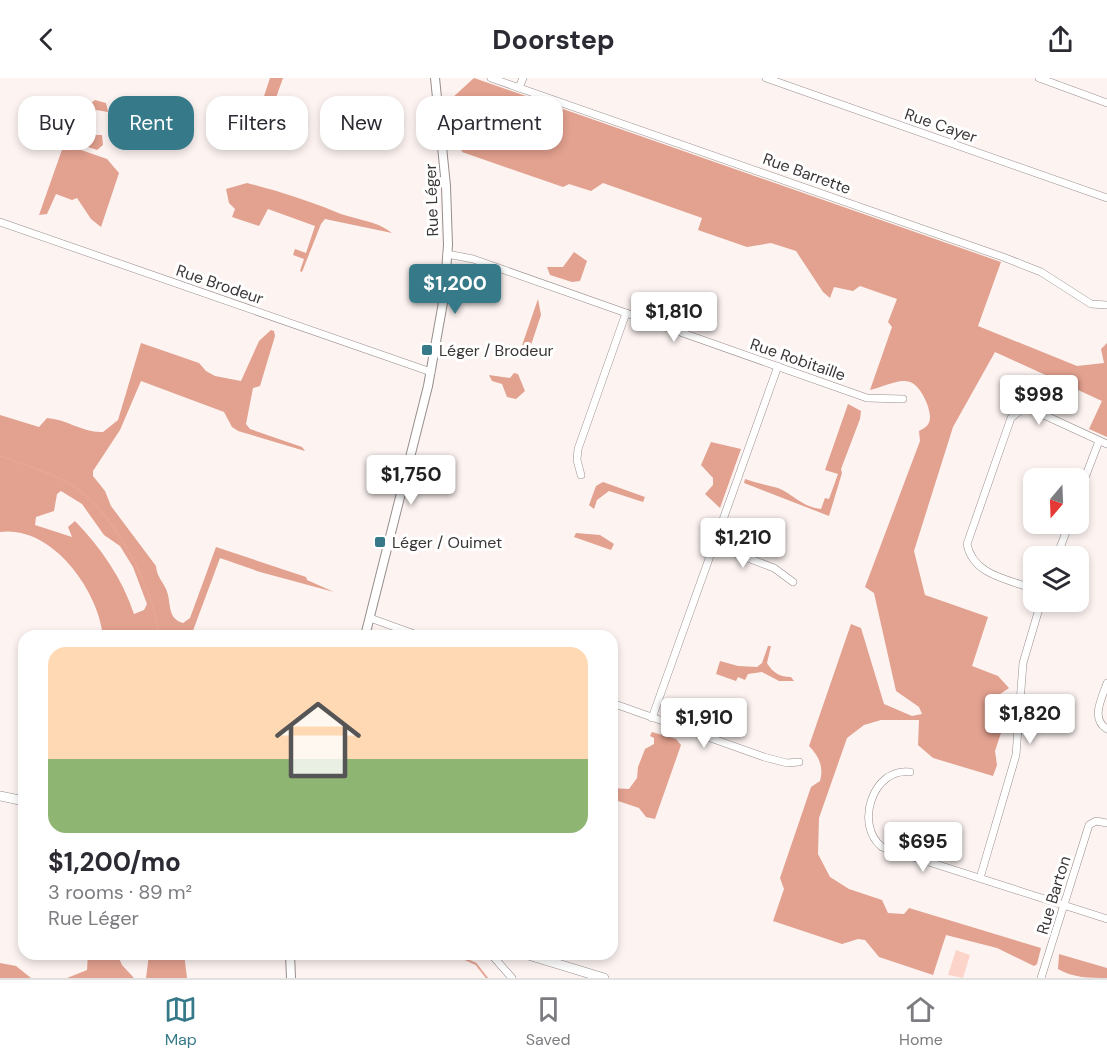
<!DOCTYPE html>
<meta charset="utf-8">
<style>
:root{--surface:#fff;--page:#f2f2f3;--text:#2b2b33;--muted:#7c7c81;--line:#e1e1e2;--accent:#367989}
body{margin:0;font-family:"DM Sans",sans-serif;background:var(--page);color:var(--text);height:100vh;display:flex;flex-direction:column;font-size:22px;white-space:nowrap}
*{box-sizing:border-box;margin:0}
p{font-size:20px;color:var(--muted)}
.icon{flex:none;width:33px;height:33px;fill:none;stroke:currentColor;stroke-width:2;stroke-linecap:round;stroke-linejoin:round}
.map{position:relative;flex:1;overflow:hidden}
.side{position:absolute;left:18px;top:552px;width:600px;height:330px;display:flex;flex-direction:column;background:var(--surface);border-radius:18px;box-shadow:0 3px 9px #0003}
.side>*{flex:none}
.hud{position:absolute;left:18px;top:18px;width:600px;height:54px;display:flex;gap:12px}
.needle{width:39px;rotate:199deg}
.controls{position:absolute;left:1023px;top:390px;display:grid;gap:12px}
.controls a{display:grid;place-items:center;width:66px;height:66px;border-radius:12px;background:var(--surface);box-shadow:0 3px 9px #0003;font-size:30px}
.price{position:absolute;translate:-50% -51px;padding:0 14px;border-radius:6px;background:#fff;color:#222;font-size:20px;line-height:39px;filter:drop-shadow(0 2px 3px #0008)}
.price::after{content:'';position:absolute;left:50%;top:36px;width:18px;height:14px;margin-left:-9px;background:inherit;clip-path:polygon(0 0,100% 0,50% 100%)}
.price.current{background:var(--accent);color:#fff}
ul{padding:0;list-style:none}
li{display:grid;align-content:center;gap:12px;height:318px;padding:0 30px}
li+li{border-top:2px solid var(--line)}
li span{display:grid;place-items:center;height:186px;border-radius:18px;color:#555}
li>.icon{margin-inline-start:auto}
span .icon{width:108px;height:108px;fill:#fffc;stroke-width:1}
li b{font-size:26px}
.pill{padding:0 21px;border-radius:18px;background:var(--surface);box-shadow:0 3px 9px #0003;font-size:21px;line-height:54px}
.pill.current{background:var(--accent);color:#fff}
header{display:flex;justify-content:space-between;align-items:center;height:78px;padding:0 30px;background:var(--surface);font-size:27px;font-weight:700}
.dock{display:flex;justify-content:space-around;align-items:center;height:84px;border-top:2px solid var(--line);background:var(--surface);font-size:16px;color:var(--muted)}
.dock a{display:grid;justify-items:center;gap:3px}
.dock .current{color:var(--accent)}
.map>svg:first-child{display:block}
</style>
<header><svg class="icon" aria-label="back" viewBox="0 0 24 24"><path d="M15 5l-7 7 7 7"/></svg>Doorstep<svg class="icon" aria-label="share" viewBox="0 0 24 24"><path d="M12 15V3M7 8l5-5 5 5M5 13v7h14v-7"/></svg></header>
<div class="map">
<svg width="1107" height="900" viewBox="0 0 1107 900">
<rect width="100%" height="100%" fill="#fdf4f2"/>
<path fill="#fcd4c9" d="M956 872 970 877 963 900 948 897Z"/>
<g fill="#e3a18f" fill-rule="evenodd">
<path d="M270 0H283L273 28 262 24Z"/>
<path d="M474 0 1001 184 978 248 1077 288 1104 285 1101 271 1107 265V359L1089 351 1102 323 995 274 953 349 914 473 925 517 988 539 972 588 998 598 1009 610 994 620 1002 652 995 673 997 687 993 698 933 680 918 667 919 642H881L864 647 847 660 819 740 818 776 830 799 849 811 882 822 888 835 904 836 909 830 1041 870 1037 886 1034 888 997 870 946 857 933 897 879 879 865 862 858 861 842 866 773 843 784 811 780 800 811 709 820 703C824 689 819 678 809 668L851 546 861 550 884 626 912 638 922 636 919 629 896 613 874 515 865 509 920 363 919 353C925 350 930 347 930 339 930 328 920 307 910 304 898 300 882 310 870 312L892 249 888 244 897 221 860 208 853 213 834 209 830 220 823 214 796 173 771 165 747 169 698 152 702 140 603 105 591 113 569 106 563 109 462 74 452 20Z"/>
<path d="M95 22 106 25 108 34 96 32 92 38 96 43 95 50 89 57H102L103 67 97 72 70 63 81 32Z"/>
<path d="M64 66 107 81 119 95 101 149 91 141 77 120 72 122 56 116 47 136 39 137Z"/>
<path d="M247 105C278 113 306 122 336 134 355 142 376 142 392 155L325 141 321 146 302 194 300 193 304 181 293 177 295 171 306 175 315 148 268 131 259 148 232 139 235 131 229 125 226 111Z"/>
<path d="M574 174 587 183 580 203 572 204 550 197 547 189H563Z"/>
<path d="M538 221 541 237 528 276 518 279Z"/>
<path d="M271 252 274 253 275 258 260 308 253 310 246 346 250 351 302 369 305 373 238 353 232 349 224 334 141 303 120 352 93 393V398L105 413 111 428 156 488C157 499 162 502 166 511 172 524 166 540 183 545L190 540 216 469 306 499 307 502 334 514 260 494 220 480 191 558H103C98 511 51 447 0 454V337L39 349 47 340C66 341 83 355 103 354L118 342 141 265 199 285 206 293 215 298 241 303 259 263ZM61 413 82 426 104 457 120 468 133 489 147 526 144 532 134 536C122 500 101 470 75 443L68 449 72 459 35 447 36 439 54 433 57 416Z"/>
<path d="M514 295 518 296 525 313 516 321 507 319 502 306 492 303 489 297 510 300Z"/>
<path d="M848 326 861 333 860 341 841 391 842 395 829 438 744 405 745 401C756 405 767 407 778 410 793 416 802 429 821 431L825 420 829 421 838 396 825 392Z"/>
<path d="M711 364 741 371 720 430 705 416 713 407V400L701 387Z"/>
<path d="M603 404 645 419 643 424 609 413 597 422 594 431 589 427 596 408Z"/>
<path d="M576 455 600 457 614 466 611 472 574 459Z"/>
<path d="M768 568H771L767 585C773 595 780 599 791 599L794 603H779L762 594 748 596 745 602 738 599 736 603 716 596 720 583 738 588 757 589 762 585Z"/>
<path d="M652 654 676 661 681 667 655 741 646 739 639 730 612 721V710L629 711 637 700 638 689 645 671 654 666V660L650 658Z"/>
<path d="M88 876H117L122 887 134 900H67L87 892Z"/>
<path d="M184 876 187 900H146L149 877Z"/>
<path d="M1059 876 1107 890V900C1089 900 1074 900 1058 891Z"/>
<path d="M0 885 16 888 31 900H0Z"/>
</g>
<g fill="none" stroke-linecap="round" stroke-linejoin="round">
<g stroke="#e7a593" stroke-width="2">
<path d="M0 378C24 387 51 394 73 408 113 433 155 512 159 558"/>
<path d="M454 876 476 886 487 900"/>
</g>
<g stroke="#968e8b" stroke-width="8">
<g id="minor">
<path d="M491 0 1003 179 1041 194 1091 226 1107 227"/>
<path d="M766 0 1107 120"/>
<path d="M1039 0 1107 25"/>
<path d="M519 10 523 0"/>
<path d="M0 144 431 294"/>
<path d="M447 176 473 181 867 320 903 321"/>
<path d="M581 397 577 382 578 371 626 235"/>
<path d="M1078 418 1099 363"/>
<path d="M714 467 774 490 793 504"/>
<path d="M1057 478 1069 446"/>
<path d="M1034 511C1007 501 973 497 967 466L1011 340 1022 331 1033 332 1107 366"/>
<path d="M370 540 420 558"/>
<path d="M1107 605C1102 620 1090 641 1107 651"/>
<path d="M612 625 764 679 787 685 799 684"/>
<path d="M652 640 778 288"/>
<path d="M910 694C873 689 854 747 882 769L1107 841"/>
<path d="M980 800 1016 677 1023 585 1041 524"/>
<path d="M491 876 512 900"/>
<path d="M1041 900 1089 747 1096 743 1107 745"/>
</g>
</g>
<g stroke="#968e8b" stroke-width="10">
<g id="tertiary">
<path d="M365 558 428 308 444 219 448 167 446 108 435 0"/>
<path d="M290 876 291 900"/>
</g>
</g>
<g stroke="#968e8b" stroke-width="10">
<g id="secondary">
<path d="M0 718 24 723"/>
<path d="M525 876 604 900"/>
</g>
</g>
<use href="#minor" stroke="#fff" stroke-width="7"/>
<use href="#tertiary" stroke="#fff" stroke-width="8"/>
<use href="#secondary" stroke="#fff" stroke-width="9"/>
</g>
<g fill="#367989" stroke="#fff" stroke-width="2">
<rect x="421" y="266" width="12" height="12" rx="3"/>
<rect x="374" y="458" width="12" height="12" rx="3"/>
</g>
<g text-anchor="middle" stroke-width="6" stroke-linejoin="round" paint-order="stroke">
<g font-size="16" fill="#3a3736" stroke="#fff">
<text transform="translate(941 47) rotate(19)" y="6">Rue Cayer</text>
<text transform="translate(807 95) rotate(20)" y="6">Rue Barrette</text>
<text transform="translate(431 122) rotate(-92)" y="6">Rue Léger</text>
<text transform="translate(220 206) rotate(19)" y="6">Rue Brodeur</text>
<text transform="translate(798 281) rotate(19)" y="6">Rue Robitaille</text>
<text transform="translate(1053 817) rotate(-73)" y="6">Rue Barton</text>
</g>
<g font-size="16" fill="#3a3736" stroke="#fff" text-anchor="start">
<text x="439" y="278">Léger / Brodeur</text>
<text x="392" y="470">Léger / Ouimet</text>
</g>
</g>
</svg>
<div class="controls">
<a><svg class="needle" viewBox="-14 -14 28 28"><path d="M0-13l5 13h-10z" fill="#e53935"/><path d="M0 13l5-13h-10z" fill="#7c7c81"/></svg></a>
<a><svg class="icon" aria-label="layers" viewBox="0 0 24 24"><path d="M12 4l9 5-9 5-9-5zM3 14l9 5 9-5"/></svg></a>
</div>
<b class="price current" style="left:455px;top:237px">$1,200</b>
<b class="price" style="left:674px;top:265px">$1,810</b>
<b class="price" style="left:1039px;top:348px">$998</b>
<b class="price" style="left:411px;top:428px">$1,750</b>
<b class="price" style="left:743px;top:491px">$1,210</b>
<b class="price" style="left:1030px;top:667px">$1,820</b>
<b class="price" style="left:704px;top:671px">$1,910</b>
<b class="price" style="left:923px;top:795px">$695</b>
<div class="hud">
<a class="pill">Buy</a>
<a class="pill current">Rent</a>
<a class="pill">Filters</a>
<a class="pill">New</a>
<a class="pill">Apartment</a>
</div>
<section class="side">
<ul>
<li><span style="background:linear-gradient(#ffd9b3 60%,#8fb573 0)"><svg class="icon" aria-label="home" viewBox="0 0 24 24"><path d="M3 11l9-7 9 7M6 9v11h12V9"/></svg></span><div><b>$1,200/mo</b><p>3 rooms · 89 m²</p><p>Rue Léger</p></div></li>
</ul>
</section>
</div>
<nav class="dock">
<a class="current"><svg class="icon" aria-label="map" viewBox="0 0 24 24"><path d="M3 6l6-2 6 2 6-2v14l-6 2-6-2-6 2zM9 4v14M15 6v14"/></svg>Map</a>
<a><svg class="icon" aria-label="saved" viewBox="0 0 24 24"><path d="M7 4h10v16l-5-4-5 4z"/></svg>Saved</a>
<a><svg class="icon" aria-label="home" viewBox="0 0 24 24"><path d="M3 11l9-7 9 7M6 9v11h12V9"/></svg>Home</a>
</nav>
